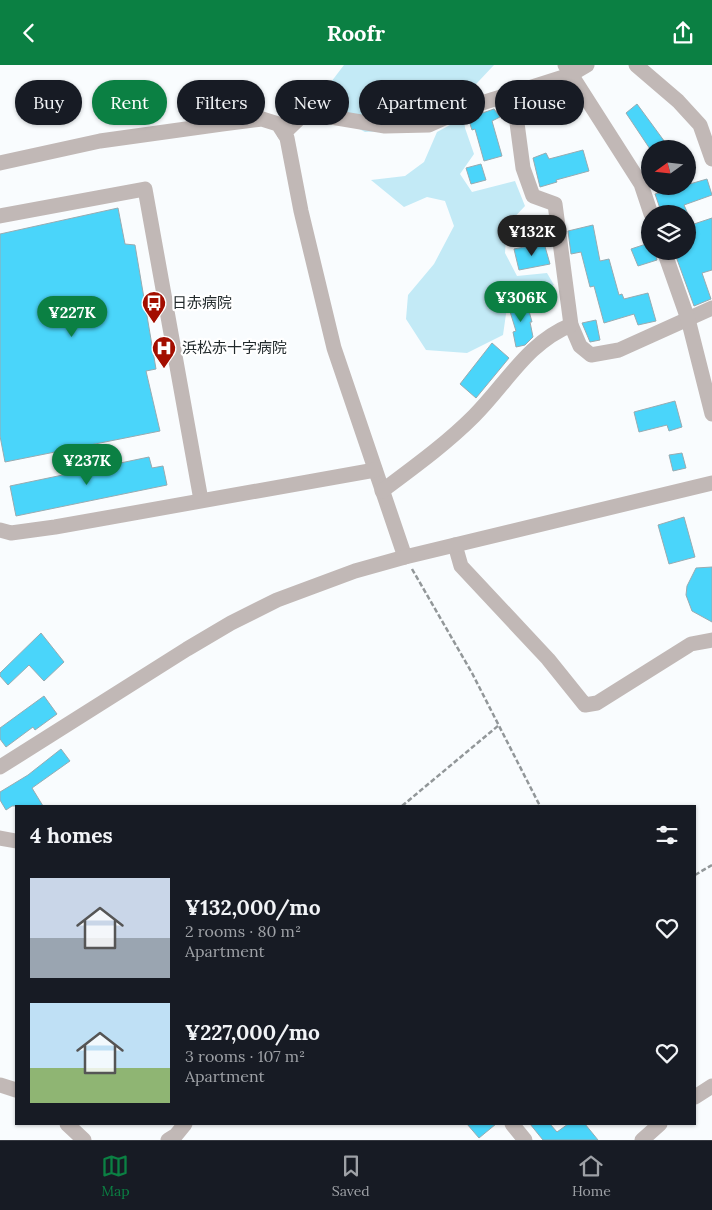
<!DOCTYPE html>
<meta charset="utf-8">
<style>
:root{--surface:#171b24;--page:#242831;--text:#f1f3f6;--muted:#9ea1a6;--line:#363941;--accent:#0b8043}
body{margin:0;font-family:Lora,"Noto Sans JP",serif;background:var(--page);color:var(--text);height:100vh;display:flex;flex-direction:column;font-size:19px;white-space:nowrap}
*{box-sizing:border-box;margin:0}
p{font-size:16px;color:var(--muted)}
.icon{flex:none;width:28px;height:28px;fill:none;stroke:currentColor;stroke-width:2;stroke-linecap:round;stroke-linejoin:round}
.map{position:relative;flex:1;overflow:hidden}
.side{position:absolute;left:15px;top:740px;width:681px;height:320px;display:flex;flex-direction:column;background:var(--surface);border-radius:0px;box-shadow:0 1px 4px #0004}
.side>*{flex:none}
.hud{position:absolute;left:15px;top:15px;width:682px;height:45px;display:flex;gap:10px}
.needle{width:32px;rotate:255deg}
.controls{position:absolute;left:641px;top:75px;display:grid;gap:10px}
.controls a{display:grid;place-items:center;width:55px;height:55px;border-radius:50%;background:var(--surface);box-shadow:0 1px 4px #0004;font-size:25px}
.price{position:absolute;translate:-50% -42px;padding:0 11px;border-radius:18px;background:var(--accent);color:#fff;font-size:16px;line-height:32px;filter:drop-shadow(0 1px 2px #0008)}
.price::after{content:'';position:absolute;left:50%;top:30px;width:15px;height:11px;margin-left:-8px;background:inherit;clip-path:polygon(0 0,100% 0,50% 100%)}
.price.on{background:#222;color:#fff}
ul{padding:0;list-style:none}
li{display:flex;align-items:center;gap:15px;height:125px;padding:0 15px}
li span{display:grid;place-items:center;flex:none;width:140px;height:100px;border-radius:0px;color:#555}
li>.icon{margin-inline-start:auto}
span .icon{width:60px;height:60px;fill:#fffc;stroke-width:1}
li b{font-size:21px}
h2{display:flex;justify-content:space-between;align-items:center;height:60px;padding:0 15px;font-size:21px}
.pill{padding:0 18px;border-radius:22px;background:var(--surface);box-shadow:0 1px 4px #0004;font-size:18px;line-height:45px}
.pill.on{background:var(--accent);color:#fff}
header{display:flex;justify-content:space-between;align-items:center;height:65px;padding:0 15px;background:var(--accent);color:#fff;font-size:22px;font-weight:700}
.menu{display:flex;justify-content:space-around;align-items:center;height:70px;border-top:1px solid var(--line);background:var(--surface);font-size:14px;color:var(--muted)}
.menu a{display:grid;justify-items:center;gap:2px}
.menu .on{color:var(--accent)}
.map>svg:first-child{display:block}
</style>
<header><svg class="icon" aria-label="back" viewBox="0 0 24 24"><path d="M15 5l-7 7 7 7"/></svg>Roofr<svg class="icon" aria-label="share" viewBox="0 0 24 24"><path d="M12 15V3M7 8l5-5 5 5M5 13v7h14v-7"/></svg></header>
<div class="map">
<svg width="712" height="1075" viewBox="0 0 712 1075">
<rect width="100%" height="100%" fill="#f9fcfe"/>
<path fill="#c3eaf6" d="M344 0H494L462 34 465 63 474 89 460 109 472 127 515 116 525 141 507 160 505 188 517 211 547 208 554 220 508 235 503 270 467 288 426 285 406 254 408 230 434 199 454 161 445 136 427 132 404 142 371 115 405 111 424 97 437 67 450 60 447 51 400 65 365 67 326 47 328 21Z"/>
<g fill="#4ad5fa" stroke="#98abb1">
<path d="M533 32 537 52 526 54 523 35Z"/>
<path d="M637 39 651 58 670 84H650L626 48Z"/>
<path d="M494 44 500 52 492 56 502 91 484 96 475 64 472 65 468 53Z"/>
<path d="M583 85 589 106 556 115 557 117 540 122 533 93 546 88 549 94Z"/>
<path d="M481 99 486 115 471 119 466 103Z"/>
<path d="M707 114 712 130 684 140 688 149H662L655 129Z"/>
<path d="M118 143 125 179 135 180 156 304 146 306 160 366 5 397 0 371V169Z"/>
<path d="M712 153V205L702 208 711 234 694 241 674 186H688V161Z"/>
<path d="M593 160 600 196 609 194 619 230 622 229 624 234 648 228 656 256 638 260 634 249 604 258 594 221 590 222 581 187 571 189 568 166Z"/>
<path d="M544 178 550 199 519 205 514 184Z"/>
<path d="M649 178 650 186H655L657 195 638 201 631 184Z"/>
<path d="M526 235 532 257H530L533 272 525 280 516 282 513 267 516 266 508 240Z"/>
<path d="M596 255 600 275 590 277 582 258Z"/>
<path d="M492 278 509 293 476 333 460 319Z"/>
<path d="M675 336 682 362 669 366 667 360 639 367 634 347Z"/>
<path d="M682 388 686 403 673 406 669 390Z"/>
<path d="M149 392 152 403 163 401 167 420 16 451 10 421Z"/>
<path d="M684 452 695 492 669 499 658 460Z"/>
<path d="M712 502V557L692 546 686 530 687 521 696 503Z"/>
<path d="M41 568 64 597 44 616 29 600 8 620 0 611V608Z"/>
<path d="M44 631 57 649 35 665 33 662 6 682 0 674V663Z"/>
<path d="M61 684 70 696 32 723 43 741H12L6 745 0 735V727L28 710Z"/>
<path d="M467 1059H496L479 1073Z"/>
<path d="M530 1059H550L557 1067 568 1059H585L598 1075H543Z"/>
</g>
<g fill="none" stroke-linecap="round" stroke-linejoin="round">
<g stroke="#929799" stroke-width="2.5" stroke-dasharray="5 2.5" stroke-linecap="butt">
<path d="M412 504 472 608 540 741"/>
<path d="M402 741 499 660"/>
<path d="M695 810 712 800"/>
</g>
<g stroke="#c1b8b6" stroke-width="15">
<path d="M565 0 641 119 651 149"/>
<path d="M636 0 678 36 700 60 712 94"/>
<path d="M513 28 523 103 533 131 555 139 571 260 580 281 591 290 619 285 712 243"/>
<path d="M284 68 311 42 331 52 385 61 429 60 469 42 570 10 587 0"/>
<path d="M0 98 100 76 222 59 262 54 278 59 287 73 301 146 334 283 405 492"/>
<path d="M0 151 145 124 201 435"/>
<path d="M664 186 688 254 712 349"/>
<path d="M382 426C414 402 446 379 474 351 507 318 527 278 571 260"/>
<path d="M0 465 11 468 55 462 375 405"/>
<path d="M455 480 461 501 548 594 585 640 597 638 691 579 712 575"/>
<path d="M0 702 187 584 231 558 277 535 355 506 405 492 712 418"/>
<path d="M0 773 16 776"/>
<path d="M0 1020 16 1025"/>
<path d="M695 1032 712 1021"/>
<path d="M67 1059 84 1075"/>
<path d="M512 1059 525 1075"/>
<path d="M168 1075 176 1070 185 1059"/>
<path d="M642 1075 660 1059"/>
</g>
</g>
<defs>
<g id="bus-pin" transform="scale(1.25)"><path d="M0 17L-7.5 6A9.5 9.5 0 1 1 7.5 6Z" fill="#a30e00" stroke="#fff"/><path d="M-5-6H5V4H4V6H2V4H-2V6H-4V4H-5ZM-3.5-4V0h7V-4ZM-3.5 1.2v1.5H-2V1.2ZM2 1.2v1.5H3.5V1.2Z" fill="#fff"/></g>
<g id="hospital-pin" transform="scale(1.25)"><path d="M0 17L-7.5 6A9.5 9.5 0 1 1 7.5 6Z" fill="#a30e00" stroke="#fff"/><path d="M-5-5h3v3.5h4V-5h3V5h-3V1.5h-4V5h-3Z" fill="#fff"/></g>
</defs>
<g fill-rule="evenodd">
<use href="#bus-pin" x="154" y="238"/>
<use href="#hospital-pin" x="164" y="283"/>
</g>
<g text-anchor="middle" stroke-width="4.5" stroke-linejoin="round" paint-order="stroke">
<g font-size="15" fill="#222a2c" stroke="#fff" text-anchor="start">
<text x="172" y="243">日赤病院</text>
<text x="182" y="288">浜松赤十字病院</text>
</g>
</g>
</svg>
<div class="controls">
<a><svg class="needle" viewBox="-14 -14 28 28"><path d="M0-13l5 13h-10z" fill="#e53935"/><path d="M0 13l5-13h-10z" fill="#9ea1a6"/></svg></a>
<a><svg class="icon" aria-label="layers" viewBox="0 0 24 24"><path d="M12 4l9 5-9 5-9-5zM3 14l9 5 9-5"/></svg></a>
</div>
<b class="price on" style="left:532px;top:192px">¥132K</b>
<b class="price" style="left:521px;top:258px">¥306K</b>
<b class="price" style="left:72px;top:273px">¥227K</b>
<b class="price" style="left:87px;top:421px">¥237K</b>
<div class="hud">
<a class="pill">Buy</a>
<a class="pill on">Rent</a>
<a class="pill">Filters</a>
<a class="pill">New</a>
<a class="pill">Apartment</a>
<a class="pill">House</a>
</div>
<section class="side">
<h2>4 homes<svg class="icon" aria-label="filters" viewBox="0 0 24 24"><path d="M4 7h16M4 17h16"/><circle cx="9" cy="7" r="2"/><circle cx="15" cy="17" r="2"/></svg></h2>
<ul>
<li><span style="background:linear-gradient(#c9d6e8 60%,#9aa5b1 0)"><svg class="icon" aria-label="home" viewBox="0 0 24 24"><path d="M3 11l9-7 9 7M6 9v11h12V9"/></svg></span><div><b>¥132,000/mo</b><p>2 rooms · 80 m²</p><p>Apartment</p></div><svg class="icon" aria-label="heart" viewBox="0 0 24 24"><path d="M12 20l-8-8c-3-5 5-10 8-4 3-6 11-1 8 4z"/></svg></li>
<li><span style="background:linear-gradient(#bfe0f5 65%,#8fb573 0)"><svg class="icon" aria-label="home" viewBox="0 0 24 24"><path d="M3 11l9-7 9 7M6 9v11h12V9"/></svg></span><div><b>¥227,000/mo</b><p>3 rooms · 107 m²</p><p>Apartment</p></div><svg class="icon" aria-label="heart" viewBox="0 0 24 24"><path d="M12 20l-8-8c-3-5 5-10 8-4 3-6 11-1 8 4z"/></svg></li>
</ul>
</section>
</div>
<nav class="menu">
<a class="on"><svg class="icon" aria-label="map" viewBox="0 0 24 24"><path d="M3 6l6-2 6 2 6-2v14l-6 2-6-2-6 2zM9 4v14M15 6v14"/></svg>Map</a>
<a><svg class="icon" aria-label="saved" viewBox="0 0 24 24"><path d="M7 4h10v16l-5-4-5 4z"/></svg>Saved</a>
<a><svg class="icon" aria-label="home" viewBox="0 0 24 24"><path d="M3 11l9-7 9 7M6 9v11h12V9"/></svg>Home</a>
</nav>
